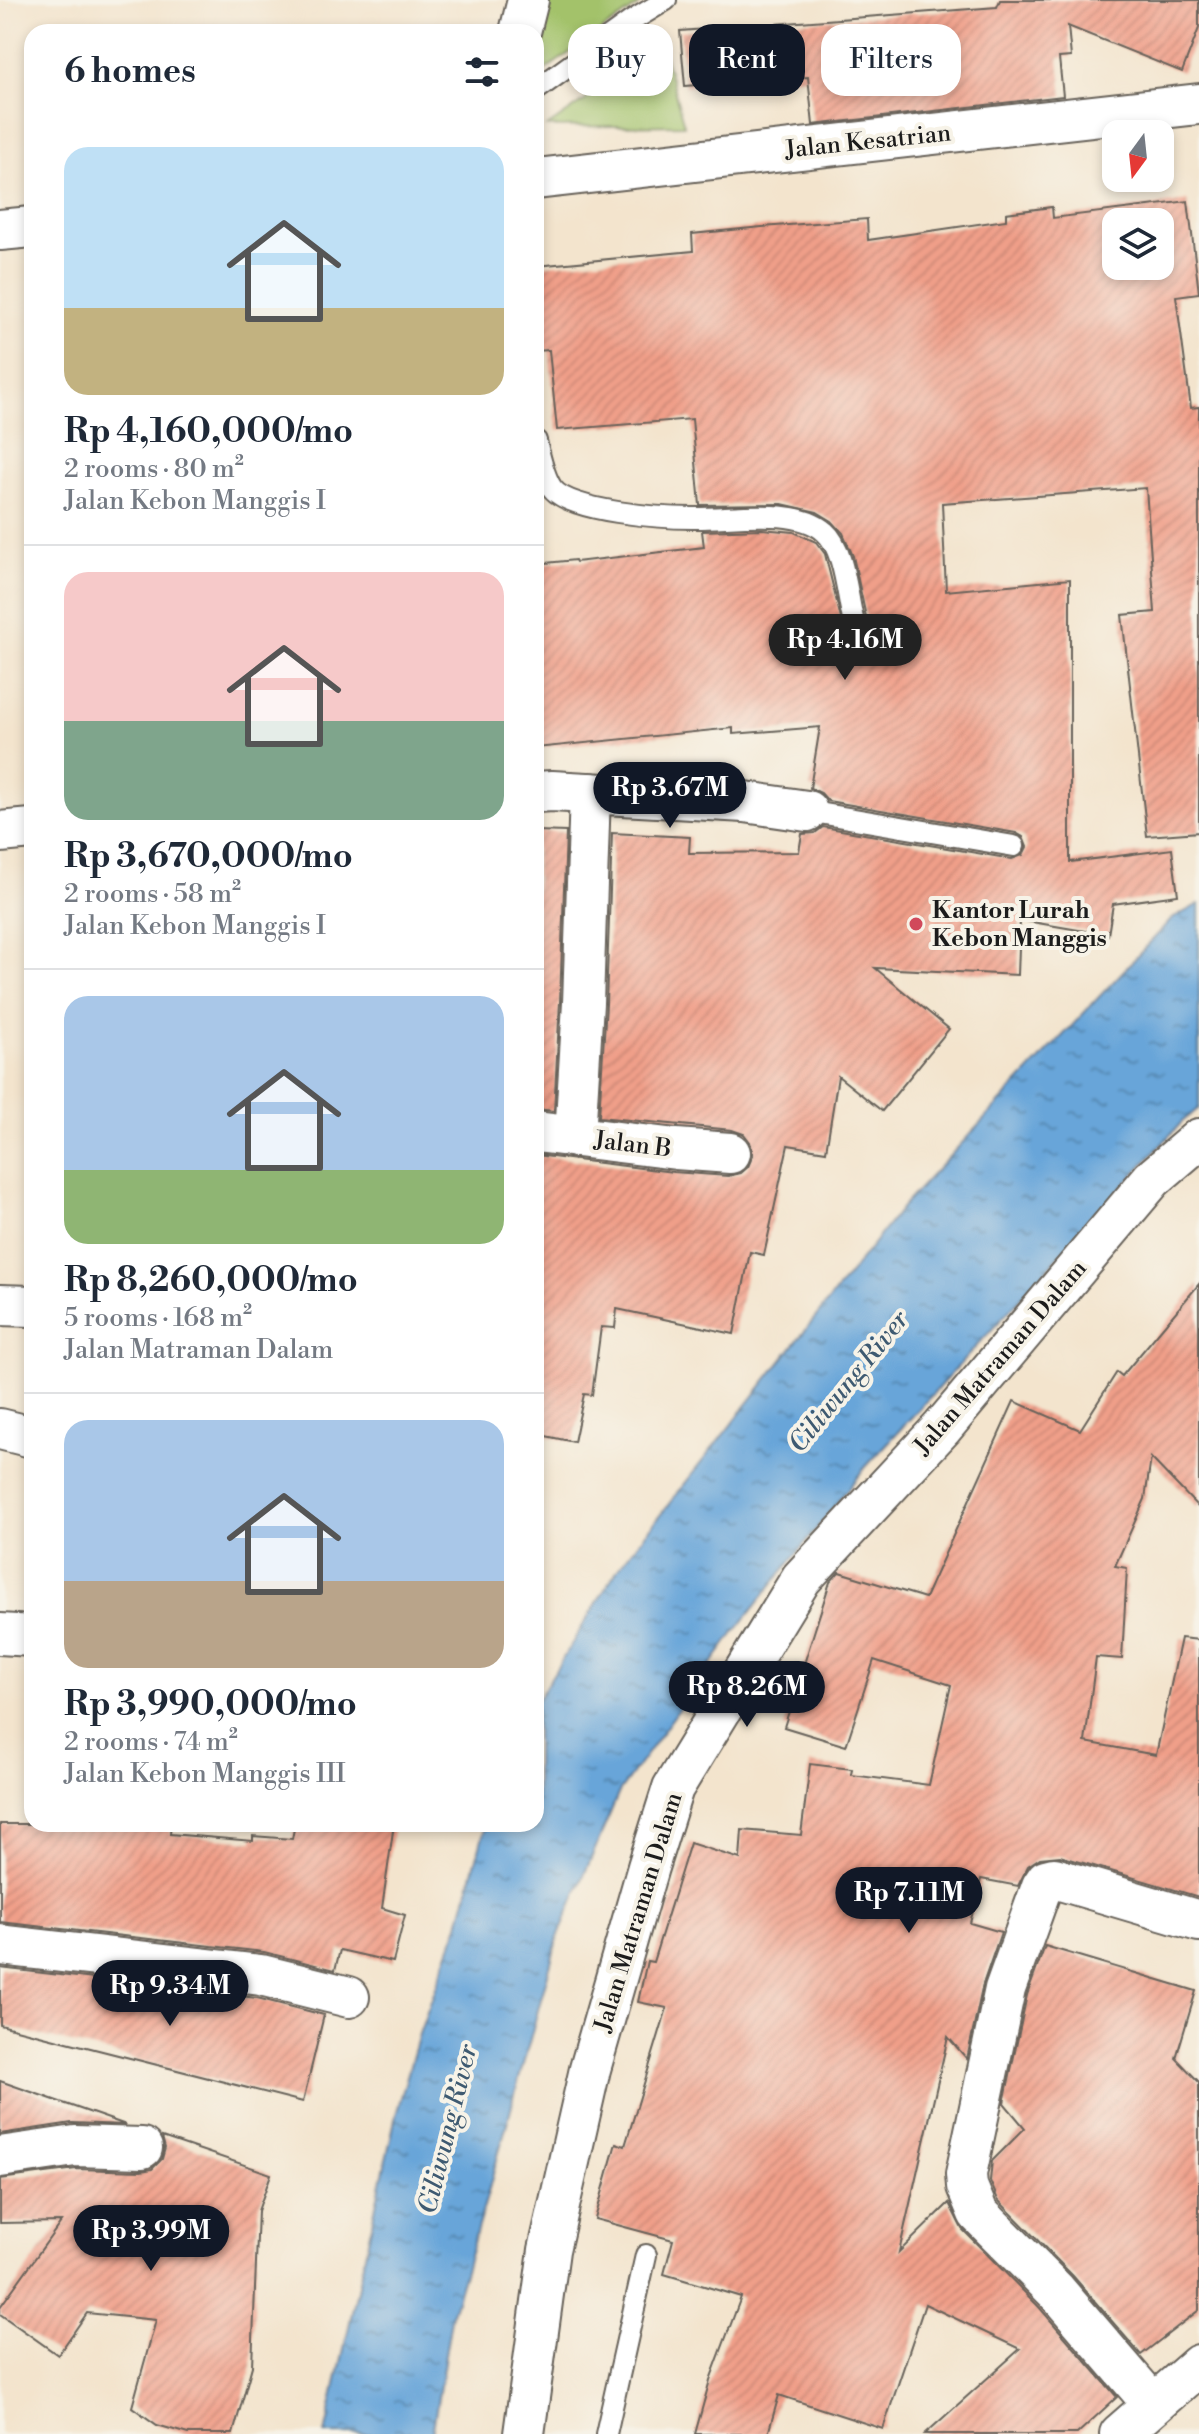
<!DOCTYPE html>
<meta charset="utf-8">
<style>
:root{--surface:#fff;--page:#f2f2f3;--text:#1f2937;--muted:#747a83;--line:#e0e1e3;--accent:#111827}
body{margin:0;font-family:"Libre Bodoni",serif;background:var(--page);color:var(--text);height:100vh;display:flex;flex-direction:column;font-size:30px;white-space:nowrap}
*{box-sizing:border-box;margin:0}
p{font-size:26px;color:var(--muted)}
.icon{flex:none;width:44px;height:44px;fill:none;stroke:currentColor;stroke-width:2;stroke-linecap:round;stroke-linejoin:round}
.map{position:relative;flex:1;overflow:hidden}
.side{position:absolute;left:24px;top:24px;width:520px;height:1808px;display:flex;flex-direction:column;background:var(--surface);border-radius:24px;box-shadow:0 4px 12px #0003}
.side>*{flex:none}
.guide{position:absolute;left:568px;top:24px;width:510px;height:72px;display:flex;gap:16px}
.needle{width:52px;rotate:195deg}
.tools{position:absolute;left:1102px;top:120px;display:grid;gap:16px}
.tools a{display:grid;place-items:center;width:72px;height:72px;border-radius:16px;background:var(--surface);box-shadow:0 4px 12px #0003;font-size:40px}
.price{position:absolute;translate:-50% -68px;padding:0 18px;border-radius:28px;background:var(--accent);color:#fff;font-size:26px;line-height:52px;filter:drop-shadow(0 2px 4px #0008)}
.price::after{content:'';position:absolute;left:50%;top:48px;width:24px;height:18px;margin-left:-12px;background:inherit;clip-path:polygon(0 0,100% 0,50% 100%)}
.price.on{background:#222;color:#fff}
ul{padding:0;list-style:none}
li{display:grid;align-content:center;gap:16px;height:424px;padding:0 40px}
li+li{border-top:2px solid var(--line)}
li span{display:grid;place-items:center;height:248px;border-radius:24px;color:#555}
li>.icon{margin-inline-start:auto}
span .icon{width:144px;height:144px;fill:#fffc;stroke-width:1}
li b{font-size:34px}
h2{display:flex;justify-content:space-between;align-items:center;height:96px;padding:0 40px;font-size:34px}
.pill{padding:0 28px;border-radius:24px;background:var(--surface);box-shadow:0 4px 12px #0003;font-size:28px;line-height:72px}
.pill.on{background:var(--accent);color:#fff}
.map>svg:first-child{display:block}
</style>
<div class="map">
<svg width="1199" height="2434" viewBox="0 0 1199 2434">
<defs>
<pattern id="water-ripples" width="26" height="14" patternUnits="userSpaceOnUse" patternTransform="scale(2)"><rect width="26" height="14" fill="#67a5d9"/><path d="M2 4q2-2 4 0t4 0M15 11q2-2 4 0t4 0" fill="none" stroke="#5486af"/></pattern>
<pattern id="building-hatch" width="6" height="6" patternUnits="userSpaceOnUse" patternTransform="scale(2)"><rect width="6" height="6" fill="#f09f89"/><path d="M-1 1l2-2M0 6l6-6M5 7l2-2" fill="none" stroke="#cd8876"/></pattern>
</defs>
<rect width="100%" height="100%" fill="#f7f3e8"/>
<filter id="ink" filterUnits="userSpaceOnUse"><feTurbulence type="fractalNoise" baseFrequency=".0125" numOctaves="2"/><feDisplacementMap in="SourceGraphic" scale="16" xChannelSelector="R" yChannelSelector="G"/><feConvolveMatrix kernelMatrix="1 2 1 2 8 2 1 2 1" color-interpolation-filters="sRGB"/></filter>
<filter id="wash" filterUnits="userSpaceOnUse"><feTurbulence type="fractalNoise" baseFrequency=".006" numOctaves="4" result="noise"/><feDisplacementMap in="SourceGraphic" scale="32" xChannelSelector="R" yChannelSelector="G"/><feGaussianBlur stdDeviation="1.8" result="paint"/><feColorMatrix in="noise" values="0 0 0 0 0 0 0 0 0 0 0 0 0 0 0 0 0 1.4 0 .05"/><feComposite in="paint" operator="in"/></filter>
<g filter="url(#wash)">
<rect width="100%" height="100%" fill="#f3e4cd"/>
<g fill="#a3c26a" stroke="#606f43" stroke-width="2">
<path d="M540 0H646L536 76V32Z"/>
<path d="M662 47 684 125 547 127Z"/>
</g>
<path fill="url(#water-ripples)" stroke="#42607a" stroke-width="2" d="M1199 904V1108L1182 1122 863 1470 737 1629 619 1792 558 1937 487 2196 452 2313 432 2434H325L396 2115 419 2034 459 1924 486 1824H536V1702L617 1570 903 1206 1172 919Z"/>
<g id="blocks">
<g fill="url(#building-hatch)" fill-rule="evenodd">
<path d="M1000 0H1199V28L1182 72 1068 26 1071 57 1059 58 1063 96 813 125 808 77 685 86 680 31 997 7Z"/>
<path d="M1188 201 1199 293 1176 296 1191 408 1199 407V832L1147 836 1122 615 1155 612 1146 488 942 503 946 591 1070 579V862L1172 849 1178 895 1113 904 1108 935 1020 920 1018 975 875 968 949 1029 882 1111 838 1076 826 1151 788 1145 764 1255 750 1252 734 1334 617 1309 615 1328 601 1327 592 1395 584 1394 574 1442 536 1434V1155L673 1172 728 1176 741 1173 748 1167 753 1155 750 1142 744 1134 732 1130 599 1117 606 1004 612 833 690 837 689 853 799 852 802 834 815 833 823 827 1012 859 1023 855 1027 847 1023 837 1016 833 828 801 821 793 810 788 820 727 733 734V728L536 748V564L575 560 576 562 704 547 702 531 762 529 794 532 816 542 825 554 843 627 850 632 856 631 862 628 866 617 853 556 843 533 832 521 817 512 782 504 700 505 692 419 557 430 549 350 536 351V266L693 251 692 234 762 227 867 219 868 240 1006 220V213L1052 207 1053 218ZM1116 222H1160V266H1116Z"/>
<path d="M536 831 566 832 560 1002 554 1111 536 1109Z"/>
<path d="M1199 1284V1508L1151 1458 1145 1499 1115 1566 1127 1568 1122 1659 1096 1657 1085 1742 1156 1755 1181 1638 1199 1640V1897L1060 1856 1040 1858 1028 1866 1018 1886 981 1879 970 1923 1001 1932 983 1984 967 2059 948 2037 899 2252 949 2203 962 2229 1039 2307 1117 2397 1077 2434H925L1020 2349 925 2304 883 2429 779 2395 768 2434H695L710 2380 741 2297 664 2274 673 2240 595 2219 616 2143 625 2146 667 2008 638 2002 647 1961 653 1962 690 1843 740 1859 742 1830 801 1835 810 1764 852 1769 851 1775 929 1785 951 1685 874 1660 846 1746 784 1727 830 1582 839 1572 925 1598 1014 1401 1080 1430 1117 1372 1122 1376Z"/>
<path d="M0 1824H171L170 1834 253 1841V1836L292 1839 295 1824H394L382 1908 405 1915 393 1962 340 1950 335 1970 264 1952 0 1922Z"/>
<path d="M1045 1946 1196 1991 1176 2058 1199 2082V2310L1141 2355 1073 2276 998 2200 990 2181 992 2161 1025 2128 1004 2103 1027 1995Z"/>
<path d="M0 1968 257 1998 324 2015 303 2102 0 2025Z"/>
<path d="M0 2081 126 2125 72 2123 0 2134Z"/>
<path d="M162 2137 271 2174 258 2211 252 2366 233 2434H188L157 2425 132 2407 156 2320 87 2313 58 2355 0 2314V2307L61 2222 0 2223V2179L76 2169 141 2171 152 2169 162 2159 165 2148Z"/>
</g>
</g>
</g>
<g filter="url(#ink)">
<use href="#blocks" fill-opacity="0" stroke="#67625a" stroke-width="2"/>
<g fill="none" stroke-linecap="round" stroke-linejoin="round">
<g stroke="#67625a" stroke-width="24">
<g id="lane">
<path d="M536 90 630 22 666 0"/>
<path d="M536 441C540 456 543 475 552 488 569 512 663 518 693 518 730 519 796 506 825 532 844 548 847 595 853 619"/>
<path d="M807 811 1014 846"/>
<path d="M606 2434 646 2255"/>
</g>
</g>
<g stroke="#67625a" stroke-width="44">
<g id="street">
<path d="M520 32 528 0"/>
<path d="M536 179 1199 104"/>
<path d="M0 230 32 227"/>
<path d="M536 792 552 791 745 802 807 811"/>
<path d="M0 832 32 829"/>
<path d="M536 1132 676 1149 730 1153"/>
<path d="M575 1137 583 1003 590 793"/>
<path d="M0 1305 32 1306"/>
<path d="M0 1429 32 1437"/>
<path d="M0 1634 32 1636"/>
<path d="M0 1945 261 1975 349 1997"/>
<path d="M0 2157 75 2146 142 2148"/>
<path d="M1152 2403 1056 2291 978 2213 967 2186 966 2174 1005 1989 1042 1886 1046 1880 1054 1878 1199 1921"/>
<path d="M524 2434 549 2250 590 2069 648 1867 673 1788 801 1579 942 1428 1152 1179 1199 1139"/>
<path d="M1120 2434 1199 2365"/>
</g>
</g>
<use href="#lane" stroke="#fff" stroke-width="20"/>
<use href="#street" stroke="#fff" stroke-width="40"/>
</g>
</g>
<circle fill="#d1495b" stroke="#f7f3e8" stroke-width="3" cx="916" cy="924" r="8"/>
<g text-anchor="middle" stroke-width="8" stroke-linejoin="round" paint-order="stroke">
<g font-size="24" fill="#1c1c1c" stroke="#f7f3e8">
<text transform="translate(868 141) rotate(-6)" y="8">Jalan Kesatrian</text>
<text transform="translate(633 1144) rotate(7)" y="8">Jalan B</text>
<text transform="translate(1000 1357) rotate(-49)" y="8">Jalan Matraman Dalam</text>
<text transform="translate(638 1912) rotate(-73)" y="8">Jalan Matraman Dalam</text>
</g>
<g font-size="24" font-weight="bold" fill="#1c1c1c" stroke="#f7f3e8" text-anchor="start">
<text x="932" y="918">Kantor Lurah<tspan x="932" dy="28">Kebon Manggis</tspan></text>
</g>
<g font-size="26" font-style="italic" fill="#3e5a71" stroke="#f7f3e8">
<text transform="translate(848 1381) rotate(-51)" y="9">Ciliwung River</text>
<text transform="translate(447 2129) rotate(-76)" y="9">Ciliwung River</text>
</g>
</g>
</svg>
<div class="tools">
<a><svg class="needle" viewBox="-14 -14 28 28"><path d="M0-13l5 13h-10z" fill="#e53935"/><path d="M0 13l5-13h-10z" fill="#747a83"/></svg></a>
<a><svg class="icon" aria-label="layers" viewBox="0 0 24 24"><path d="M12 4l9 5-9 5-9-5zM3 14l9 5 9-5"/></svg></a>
</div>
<b class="price on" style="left:845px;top:682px">Rp 4.16M</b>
<b class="price" style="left:670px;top:830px">Rp 3.67M</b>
<b class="price" style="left:747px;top:1729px">Rp 8.26M</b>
<b class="price" style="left:909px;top:1935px">Rp 7.11M</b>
<b class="price" style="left:170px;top:2028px">Rp 9.34M</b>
<b class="price" style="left:151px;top:2273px">Rp 3.99M</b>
<div class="guide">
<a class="pill">Buy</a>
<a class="pill on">Rent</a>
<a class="pill">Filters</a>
</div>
<section class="side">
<h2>6 homes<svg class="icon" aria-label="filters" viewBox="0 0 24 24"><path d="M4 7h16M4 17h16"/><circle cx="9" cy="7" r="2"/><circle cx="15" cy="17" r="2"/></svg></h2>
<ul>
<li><span style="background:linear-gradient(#bfe0f5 65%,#c2b280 0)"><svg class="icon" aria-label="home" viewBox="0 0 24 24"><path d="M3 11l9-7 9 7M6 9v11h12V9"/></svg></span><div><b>Rp 4,160,000/mo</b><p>2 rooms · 80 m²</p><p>Jalan Kebon Manggis I</p></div></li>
<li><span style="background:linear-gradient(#f6c9c9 60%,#7fa58c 0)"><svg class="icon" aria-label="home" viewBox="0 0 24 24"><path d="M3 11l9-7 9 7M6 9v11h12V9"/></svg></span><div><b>Rp 3,670,000/mo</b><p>2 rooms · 58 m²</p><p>Jalan Kebon Manggis I</p></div></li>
<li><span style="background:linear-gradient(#a9c7e8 70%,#8fb573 0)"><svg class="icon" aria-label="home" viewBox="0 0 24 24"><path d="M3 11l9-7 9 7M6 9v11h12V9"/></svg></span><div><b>Rp 8,260,000/mo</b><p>5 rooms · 168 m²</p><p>Jalan Matraman Dalam</p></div></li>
<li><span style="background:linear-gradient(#a9c7e8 65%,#b9a48a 0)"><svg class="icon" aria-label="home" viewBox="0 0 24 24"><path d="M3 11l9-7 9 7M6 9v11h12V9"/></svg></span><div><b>Rp 3,990,000/mo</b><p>2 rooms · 74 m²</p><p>Jalan Kebon Manggis III</p></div></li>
</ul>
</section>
</div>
